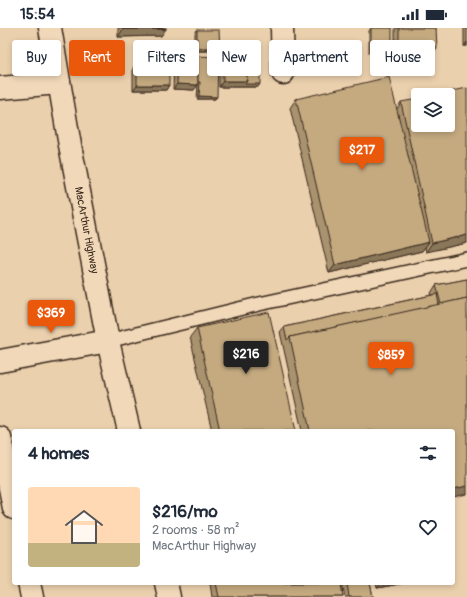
<!DOCTYPE html>
<meta charset="utf-8">
<style>
:root{--surface:#fff;--page:#f2f2f3;--text:#1f2937;--muted:#747a83;--accent:#ea580c}
body{margin:0;font-family:Pangolin,sans-serif;background:var(--page);color:var(--text);height:100vh;display:flex;flex-direction:column;font-size:15px;white-space:nowrap}
*{box-sizing:border-box;margin:0}
p{font-size:13px;color:var(--muted)}
.icon{flex:none;width:22px;height:22px;fill:none;stroke:currentColor;stroke-width:2;stroke-linecap:round;stroke-linejoin:round}
.map{position:relative;flex:1;overflow:hidden}
.sheet{position:absolute;left:12px;top:401px;width:443px;height:156px;display:flex;flex-direction:column;background:var(--surface);border-radius:4px;box-shadow:0 2px 6px #0003}
.sheet>*{flex:none}
.hud{position:absolute;left:12px;top:12px;width:443px;height:36px;display:flex;gap:8px}
.fabs{position:absolute;left:411px;top:60px;display:grid;gap:8px}
.fabs a{display:grid;place-items:center;width:44px;height:44px;border-radius:4px;background:var(--surface);box-shadow:0 2px 6px #0003;font-size:20px}
.price{position:absolute;translate:-50% -34px;padding:0 9px;border-radius:4px;background:var(--accent);color:#fff;font-size:13px;line-height:26px;filter:drop-shadow(0 1px 2px #0008)}
.price::after{content:'';position:absolute;left:50%;top:24px;width:12px;height:9px;margin-left:-6px;background:inherit;clip-path:polygon(0 0,100% 0,50% 100%)}
.price.on{background:#222;color:#fff}
ul{padding:0;list-style:none}
li{display:flex;align-items:center;gap:12px;height:100px;padding:0 16px}
li span{display:grid;place-items:center;flex:none;width:112px;height:80px;border-radius:4px;color:#555}
li>.icon{margin-inline-start:auto}
span .icon{width:48px;height:48px;fill:#fffc;stroke-width:1}
li b{font-size:17px}
h2{display:flex;justify-content:space-between;align-items:center;height:48px;padding:0 16px;font-size:17px}
.tag{padding:0 14px;border-radius:4px;background:var(--surface);box-shadow:0 2px 6px #0003;font-size:14px;line-height:36px}
.tag.on{background:var(--accent);color:#fff}
.status{display:flex;justify-content:space-between;align-items:center;height:28px;padding:0 20px;background:var(--surface);direction:ltr}
.status svg{height:11px;fill:currentColor}
.map>svg:first-child{display:block}
</style>
<div class="status"><b>15:54</b><svg viewBox="0 0 49 12"><path d="M0 12V9h3v3zM5 12V6h3v6zM10 12V3h3v9zM15 12V0h3v12zM26 1h20v11H26zM47 4h2v5h-2z"/></svg></div>
<div class="map">
<svg width="467" height="569" viewBox="0 0 467 569">
<rect width="100%" height="100%" fill="#ebd0ad"/>
<filter id="ink" filterUnits="userSpaceOnUse"><feTurbulence type="fractalNoise" baseFrequency=".025" numOctaves="2"/><feDisplacementMap in="SourceGraphic" scale="8" xChannelSelector="R" yChannelSelector="G"/><feConvolveMatrix kernelMatrix="1 2 1 2 8 2 1 2 1" color-interpolation-filters="sRGB"/></filter>
<g filter="url(#ink)">
<g fill="none" stroke-linecap="round" stroke-linejoin="round">
<g stroke="#3b2a1e" stroke-width="16">
<path id="service" d="M108 313 259 276 467 231"/>
</g>
<g stroke="#3b2a1e" stroke-width="25">
<g id="minor">
<path d="M282 0 283 45"/>
<path d="M0 60 59 55"/>
<path d="M0 333 108 313"/>
<path d="M0 410 14 480"/>
<path d="M29 555 32 569"/>
</g>
</g>
<g stroke="#3b2a1e" stroke-width="25">
<g id="trunk">
<path d="M50 0 69 112 108 313 129 403"/>
<path d="M166 555 169 569"/>
</g>
</g>
<use href="#service" stroke="#f1d8b9" stroke-width="13"/>
<use href="#minor" stroke="#f1d8b9" stroke-width="22"/>
<use href="#trunk" stroke="#f1d8b9" stroke-width="22"/>
</g>
<g fill="#a9926e" stroke="#3b2a1e">
<path d="M118 0H166L161 8 118 9Z"/>
<path d="M371 0 390 24 369 25V3Z"/>
<path d="M395 0H436L433 26H395Z"/>
<rect x="464" y="0" width="3" height="18"/>
<path d="M197 2 220 20 218 23H195V5Z"/>
<path d="M223 21 247 24 258 59H219V26Z"/>
<path d="M178 25 198 28 215 71H197L198 56 194 62 173 61 174 31Z"/>
<path d="M137 35 169 57 166 62H133V40Z"/>
<path d="M296 71 397 81 401 74 467 215 426 224 425 219 422 223 329 245 290 80Z"/>
<path d="M467 251 453 403H302L280 304 284 299 432 267 431 265 436 257Z"/>
<path d="M197 300 296 403H212L190 309Z"/>
<path d="M210 555H341L343 569H212Z"/>
<path d="M342 555H370L373 569H345Z"/>
<path d="M376 555H405L377 560Z"/>
</g>
<g fill="#8a775a" stroke="#3b2a1e">
<path d="M123 1H166L161 8 118 9Z"/>
<path d="M467 14V18H464Z"/>
<path d="M197 20H220L218 23H195Z"/>
<path d="M437 20 433 26H395L399 21Z"/>
<path d="M371 22H392L390 24 369 25Z"/>
<path d="M223 53H247L260 56 258 59H219Z"/>
<path d="M177 56 198 57 194 62 173 61Z"/>
<path d="M137 57H169L166 62H133Z"/>
<path d="M199 68 217 69 215 71H197Z"/>
<path d="M467 207V215L426 224 432 215Z"/>
<path d="M429 214 422 223 329 245 335 237Z"/>
<path d="M467 458V466L453 469V461Z"/>
<path d="M381 555H405L377 560Z"/>
</g>
<g fill="#c5aa80" stroke="#3b2a1e">
<rect x="123" y="0" width="43" height="1"/>
<rect x="371" y="0" width="21" height="22"/>
<path d="M399 0H436L437 20 399 21Z"/>
<path d="M197 2H219L220 20H197Z"/>
<rect x="223" y="21" width="24" height="32"/>
<path d="M247 24H260V56H245L247 53Z"/>
<path d="M178 25 198 26V57L177 56Z"/>
<path d="M198 28 218 29 217 69 199 68 200 54H198Z"/>
<rect x="137" y="35" width="32" height="22"/>
<path d="M389 49 429 214 335 237 296 71Z"/>
<path d="M467 60V207L432 215 401 74 418 71V97H448V67H434Z"/>
<path d="M467 251V270L441 276 436 257Z"/>
<path d="M437 266 439 277 290 309 287 312 284 299Z"/>
<path d="M467 270V458L453 461V403H310L290 309Z"/>
<path d="M269 284 296 403H220L197 300Z"/>
<path d="M216 555H341L343 569H219Z"/>
<path d="M347 555H370L373 569H349Z"/>
</g>
</g>
<g text-anchor="middle" stroke-width="4" stroke-linejoin="round" paint-order="stroke">
<g font-size="11" fill="#3b2a1e" stroke="#f1d8b9">
<text transform="translate(87 202) rotate(79)" y="4">MacArthur Highway</text>
</g>
</g>
</svg>
<div class="fabs">
<a><svg class="icon" aria-label="layers" viewBox="0 0 24 24"><path d="M12 4l9 5-9 5-9-5zM3 14l9 5 9-5"/></svg></a>
</div>
<b class="price" style="left:362px;top:143px">$217</b>
<b class="price" style="left:51px;top:306px">$369</b>
<b class="price on" style="left:246px;top:347px">$216</b>
<b class="price" style="left:391px;top:348px">$859</b>
<div class="hud">
<a class="tag">Buy</a>
<a class="tag on">Rent</a>
<a class="tag">Filters</a>
<a class="tag">New</a>
<a class="tag">Apartment</a>
<a class="tag">House</a>
</div>
<section class="sheet">
<h2>4 homes<svg class="icon" aria-label="filters" viewBox="0 0 24 24"><path d="M4 7h16M4 17h16"/><circle cx="9" cy="7" r="2"/><circle cx="15" cy="17" r="2"/></svg></h2>
<ul>
<li><span style="background:linear-gradient(#ffd9b3 70%,#c2b280 0)"><svg class="icon" aria-label="home" viewBox="0 0 24 24"><path d="M3 11l9-7 9 7M6 9v11h12V9"/></svg></span><div><b>$216/mo</b><p>2 rooms · 58 m²</p><p>MacArthur Highway</p></div><svg class="icon" aria-label="heart" viewBox="0 0 24 24"><path d="M12 20l-8-8c-3-5 5-10 8-4 3-6 11-1 8 4z"/></svg></li>
</ul>
</section>
</div>
